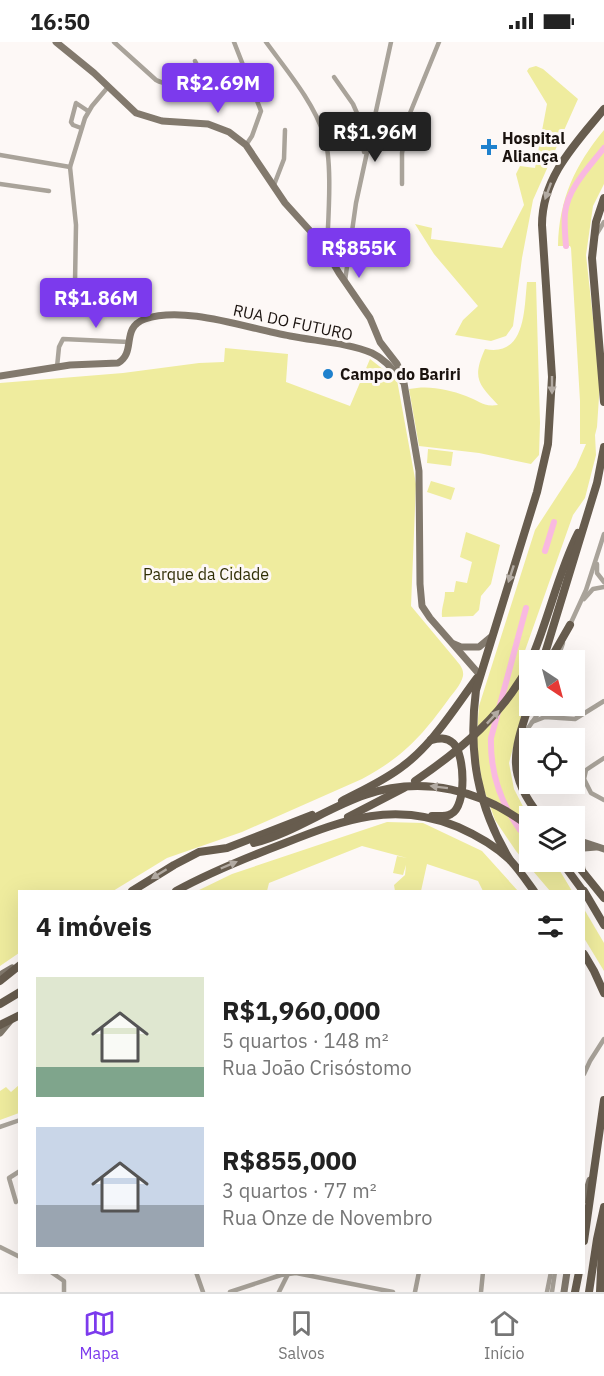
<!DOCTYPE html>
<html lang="pt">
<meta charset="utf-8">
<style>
:root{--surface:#fff;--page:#f6f6f6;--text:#222;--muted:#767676;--line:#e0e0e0;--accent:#7c3aed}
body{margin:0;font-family:"IBM Plex Sans",sans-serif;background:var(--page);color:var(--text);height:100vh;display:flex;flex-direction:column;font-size:22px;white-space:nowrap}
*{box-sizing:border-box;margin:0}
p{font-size:20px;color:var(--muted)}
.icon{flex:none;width:33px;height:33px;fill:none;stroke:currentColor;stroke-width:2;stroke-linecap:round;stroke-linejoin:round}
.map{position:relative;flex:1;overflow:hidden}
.panel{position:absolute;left:18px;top:848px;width:567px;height:384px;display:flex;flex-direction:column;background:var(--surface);border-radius:0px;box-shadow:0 6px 24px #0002}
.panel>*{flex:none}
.needle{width:39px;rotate:144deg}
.fabs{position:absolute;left:519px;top:608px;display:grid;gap:12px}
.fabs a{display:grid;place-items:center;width:66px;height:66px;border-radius:0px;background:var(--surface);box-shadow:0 6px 24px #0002;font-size:30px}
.price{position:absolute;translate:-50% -51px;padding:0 14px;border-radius:6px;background:var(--accent);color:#fff;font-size:20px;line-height:39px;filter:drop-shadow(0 2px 3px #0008)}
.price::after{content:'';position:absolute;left:50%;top:36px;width:18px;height:14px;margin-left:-9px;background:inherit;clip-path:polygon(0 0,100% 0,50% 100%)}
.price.active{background:#222;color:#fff}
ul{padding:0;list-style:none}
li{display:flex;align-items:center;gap:18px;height:150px;padding:0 18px}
li span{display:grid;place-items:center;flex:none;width:168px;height:120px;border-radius:0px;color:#555}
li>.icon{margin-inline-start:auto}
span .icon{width:72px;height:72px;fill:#fffc;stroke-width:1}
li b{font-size:26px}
h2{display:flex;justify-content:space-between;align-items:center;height:72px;padding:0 18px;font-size:26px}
.status{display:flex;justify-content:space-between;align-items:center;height:42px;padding:0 30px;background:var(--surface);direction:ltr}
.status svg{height:16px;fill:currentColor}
.tab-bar{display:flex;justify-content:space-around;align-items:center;height:84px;border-top:2px solid var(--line);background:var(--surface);font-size:16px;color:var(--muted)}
.tab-bar a{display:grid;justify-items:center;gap:3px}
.tab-bar .active{color:var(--accent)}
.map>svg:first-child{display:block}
</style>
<div class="status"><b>16:50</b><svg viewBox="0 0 49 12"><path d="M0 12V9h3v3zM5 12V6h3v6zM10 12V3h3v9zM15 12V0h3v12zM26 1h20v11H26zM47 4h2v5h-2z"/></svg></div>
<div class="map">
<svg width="604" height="1250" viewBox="0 0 604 1250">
<rect width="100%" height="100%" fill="#fdf8f6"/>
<g fill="#efec9e">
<path d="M536 24 543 27 578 57 533 158 522 216 513 284 506 294 491 299 455 293 463 278 478 264 434 212 415 182 432 186 431 197 502 206 524 163 516 132 520 124 535 126 547 62 527 29 529 26Z"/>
<path d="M604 88V142L593 164 586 213 600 340 597 385 595 393 596 413 585 456 573 473 522 617 529 620V645L509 721 514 747 529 776 530 819H554L572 849H550L516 809 495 778 483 745 476 702 479 664 535 488 576 425 586 402H580V359L571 206 570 204H558C559 157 575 123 604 88Z"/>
<path d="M527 240H536L540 381 539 413 531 422 479 411 419 404 409 347C428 343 448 347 466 354 480 359 482 365 498 363 478 342 472 336 485 307 526 315 524 267 527 240Z"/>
<path d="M225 306 288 312 286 340 350 364 370 317 397 338 416 442 411 564 456 618C460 623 464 627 463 634 461 643 453 651 448 658 421 695 403 715 362 737L242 790 167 816 113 849H20L19 911 0 924V341L123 331 199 321 224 320Z"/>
<path d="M428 407 453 410 451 424 427 421Z"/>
<path d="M431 439 455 446 451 458 427 450Z"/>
<path d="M466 490 500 503 491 542 481 554 479 568 473 574 442 575C441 566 445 559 445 550H454L456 539 467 541 472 520 460 515Z"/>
<path d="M387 780 423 781 482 809 518 849H483L478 839 427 822 421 849H395L394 843 405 833 406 823 403 833 393 831 397 814 407 816 362 804 269 841 267 849H197L232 832Z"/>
<path d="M584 867 604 901V929L584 896Z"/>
<path d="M19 1043V1071L0 1078V1049L6 1045 11 1050Z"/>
</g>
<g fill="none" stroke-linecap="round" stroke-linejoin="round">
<g stroke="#f9b9e1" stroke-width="6">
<path d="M566 204C565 193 564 182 565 171 568 146 589 125 604 106"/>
<path d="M545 509 554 480"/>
<path d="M520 788C500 760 490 730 491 696L526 566"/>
</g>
<g stroke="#a9a39a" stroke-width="4.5">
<path d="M114 0 156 38C170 46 191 39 198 25L195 19"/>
<path d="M234 0 261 69 252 94 246 103"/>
<path d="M266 0C287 29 313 59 324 93 333 120 328 178 327 208"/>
<path d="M334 35 353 62 360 78 364 110"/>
<path d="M81 86 73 83 71 80 76 61 88 69"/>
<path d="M0 113 70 125"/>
<path d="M0 142 49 149"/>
<path d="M402 142V111L408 76 439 0"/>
<path d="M274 143 284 117 285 88"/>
<path d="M596 193 604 180"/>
<path d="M345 239 356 161 391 0"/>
<path d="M75 241 76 183 70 125 85 76 92 64 108 45"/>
<path d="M57 325 59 305 63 297 129 300"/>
<path d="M597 522V531L604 540"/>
<path d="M584 557 593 547 604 545"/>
<path d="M569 585 586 548 604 492"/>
<path d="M557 618 563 601"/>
<path d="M547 663 553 674"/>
<path d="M532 680 545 675 575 677 604 659"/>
<path d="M522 695 544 663"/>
<path d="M604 716 586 728 584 737 591 751 604 758"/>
<path d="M584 1032 590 1019 604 997"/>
<path d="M0 1085 20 1078"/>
<path d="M16 1160 9 1136 20 1129"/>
<path d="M0 1205 20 1215"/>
<path d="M51 1230 64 1239V1250"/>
<path d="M196 1230 203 1250"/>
<path d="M230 1250 281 1233 296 1231 393 1250"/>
<path d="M279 1250 288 1232"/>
<path d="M415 1250 419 1230"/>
<path d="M481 1250 483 1230"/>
<path d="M547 1250 551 1230"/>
<path d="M552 1250 555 1230"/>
</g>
<g stroke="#82796d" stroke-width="7">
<path d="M56 0 94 31 136 71 162 79 208 82 229 90 246 103 285 161 322 202 339 231 370 276 380 300 397 322 403 335 419 429 420 542 422 564 430 576 479 632"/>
<path d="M0 334 70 323 118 321C137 310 120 286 145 277 185 263 249 287 290 294 315 299 349 301 372 311 385 317 394 328 402 339"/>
<path d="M454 602 461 605H479L491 595"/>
<path d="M574 797 604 807"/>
<path d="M582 827 579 809 584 806 596 805"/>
<path d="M0 933 12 926"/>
<path d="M0 991 10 979"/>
<path d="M584 1158 590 1138"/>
<path d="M564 1250 567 1230"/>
</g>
<g stroke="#675c4e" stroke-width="8">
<path d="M604 156 596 180 592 216 604 360"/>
<path d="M531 618C549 576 558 531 578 491"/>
<path d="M543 618 597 441 604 405"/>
<path d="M550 618 570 583"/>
<path d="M530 660C514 709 505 731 540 774"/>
<path d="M431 698C439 696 446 695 453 701 465 712 467 764 451 772 446 775 438 774 432 774"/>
<path d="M342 759C361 749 381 740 399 727 432 704 453 668 477 636"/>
<path d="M348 775 404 746"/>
<path d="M510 818C477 764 468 710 476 648L537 450 548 402 552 335 542 183C542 135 576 101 604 67"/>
<path d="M561 819 583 849"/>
<path d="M574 819 604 856"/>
<path d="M132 849 174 823 199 810 227 806 312 773"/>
<path d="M176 849C211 830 248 815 285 801 345 777 395 759 458 785 476 793 494 803 509 817 518 826 526 838 534 849"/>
<path d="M584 849 604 883"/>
<path d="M584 912 594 929 604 951"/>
<path d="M0 939 20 923"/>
<path d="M0 962 20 950"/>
<path d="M0 983 20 973"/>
<path d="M584 1199 604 1058"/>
<path d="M575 1250 579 1230"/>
<path d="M589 1250 597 1197 604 1165"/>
<path d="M600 1250 603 1185"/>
</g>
<g stroke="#675c4e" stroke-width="8">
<path d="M415 739C462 707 504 672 530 621"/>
<path d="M254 801C293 791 327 766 365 753 423 733 482 748 530 785"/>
</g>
</g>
<defs><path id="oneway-solid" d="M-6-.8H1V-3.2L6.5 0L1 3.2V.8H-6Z" transform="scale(1.5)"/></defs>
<g fill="#b2aaa2">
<use href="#oneway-solid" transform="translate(548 149) rotate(110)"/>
<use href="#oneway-solid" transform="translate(552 343) rotate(90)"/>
<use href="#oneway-solid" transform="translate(511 532) rotate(108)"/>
<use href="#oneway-solid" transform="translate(493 675) rotate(-47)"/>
<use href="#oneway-solid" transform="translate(439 745) rotate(-173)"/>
<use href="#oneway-solid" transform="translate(229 823) rotate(-23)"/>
<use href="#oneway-solid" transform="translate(159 832) rotate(148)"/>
</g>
<g fill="#1f81cd" stroke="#fdf8f6" stroke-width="2">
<path d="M486 96h6v6h6v6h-6v6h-6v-6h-6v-6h6z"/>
<circle cx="328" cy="332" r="6"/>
</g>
<g text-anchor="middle" stroke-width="6" stroke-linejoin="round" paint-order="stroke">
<g font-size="16" font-weight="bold" fill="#1b130f" stroke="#fdf8f6" text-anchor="start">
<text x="502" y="102">Hospital<tspan x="502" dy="18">Aliança</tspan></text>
<text x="340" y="338">Campo do Bariri</text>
</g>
<g font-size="16" fill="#1b130f" stroke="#fdf8f6">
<text transform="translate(293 280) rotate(12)" y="6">RUA DO FUTURO</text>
</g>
<g font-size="16" fill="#302e06" stroke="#fdf8f6">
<text x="206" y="538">Parque da Cidade</text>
</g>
</g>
</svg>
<div class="fabs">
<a><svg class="needle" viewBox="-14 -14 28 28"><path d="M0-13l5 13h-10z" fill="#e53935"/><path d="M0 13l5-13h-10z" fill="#767676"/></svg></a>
<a><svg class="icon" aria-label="locate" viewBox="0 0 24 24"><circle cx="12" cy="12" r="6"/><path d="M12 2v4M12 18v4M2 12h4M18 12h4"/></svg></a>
<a><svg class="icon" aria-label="layers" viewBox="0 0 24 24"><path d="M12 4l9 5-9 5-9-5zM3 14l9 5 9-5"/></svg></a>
</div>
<b class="price" style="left:218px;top:72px">R$2.69M</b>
<b class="price active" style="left:375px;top:121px">R$1.96M</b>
<b class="price" style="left:359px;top:237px">R$855K</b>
<b class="price" style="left:96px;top:287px">R$1.86M</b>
<section class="panel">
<h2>4 imóveis<svg class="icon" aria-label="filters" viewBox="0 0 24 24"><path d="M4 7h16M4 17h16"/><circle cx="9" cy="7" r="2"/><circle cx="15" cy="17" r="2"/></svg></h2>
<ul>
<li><span style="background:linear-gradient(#dfe7d0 75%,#7fa58c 0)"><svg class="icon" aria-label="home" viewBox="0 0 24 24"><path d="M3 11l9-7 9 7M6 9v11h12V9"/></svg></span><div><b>R$1,960,000</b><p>5 quartos · 148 m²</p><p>Rua João Crisóstomo</p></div></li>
<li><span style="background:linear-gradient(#c9d6e8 65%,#9aa5b1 0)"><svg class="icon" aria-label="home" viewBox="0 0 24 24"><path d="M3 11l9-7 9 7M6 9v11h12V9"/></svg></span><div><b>R$855,000</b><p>3 quartos · 77 m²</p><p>Rua Onze de Novembro</p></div></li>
</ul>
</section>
</div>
<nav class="tab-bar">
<a class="active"><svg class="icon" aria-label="map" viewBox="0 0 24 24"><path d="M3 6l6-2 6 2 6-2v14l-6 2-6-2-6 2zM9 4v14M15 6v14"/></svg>Mapa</a>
<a><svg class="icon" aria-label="saved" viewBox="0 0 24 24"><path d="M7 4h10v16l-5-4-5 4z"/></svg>Salvos</a>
<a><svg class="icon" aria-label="home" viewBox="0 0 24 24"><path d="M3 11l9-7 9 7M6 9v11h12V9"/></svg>Início</a>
</nav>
